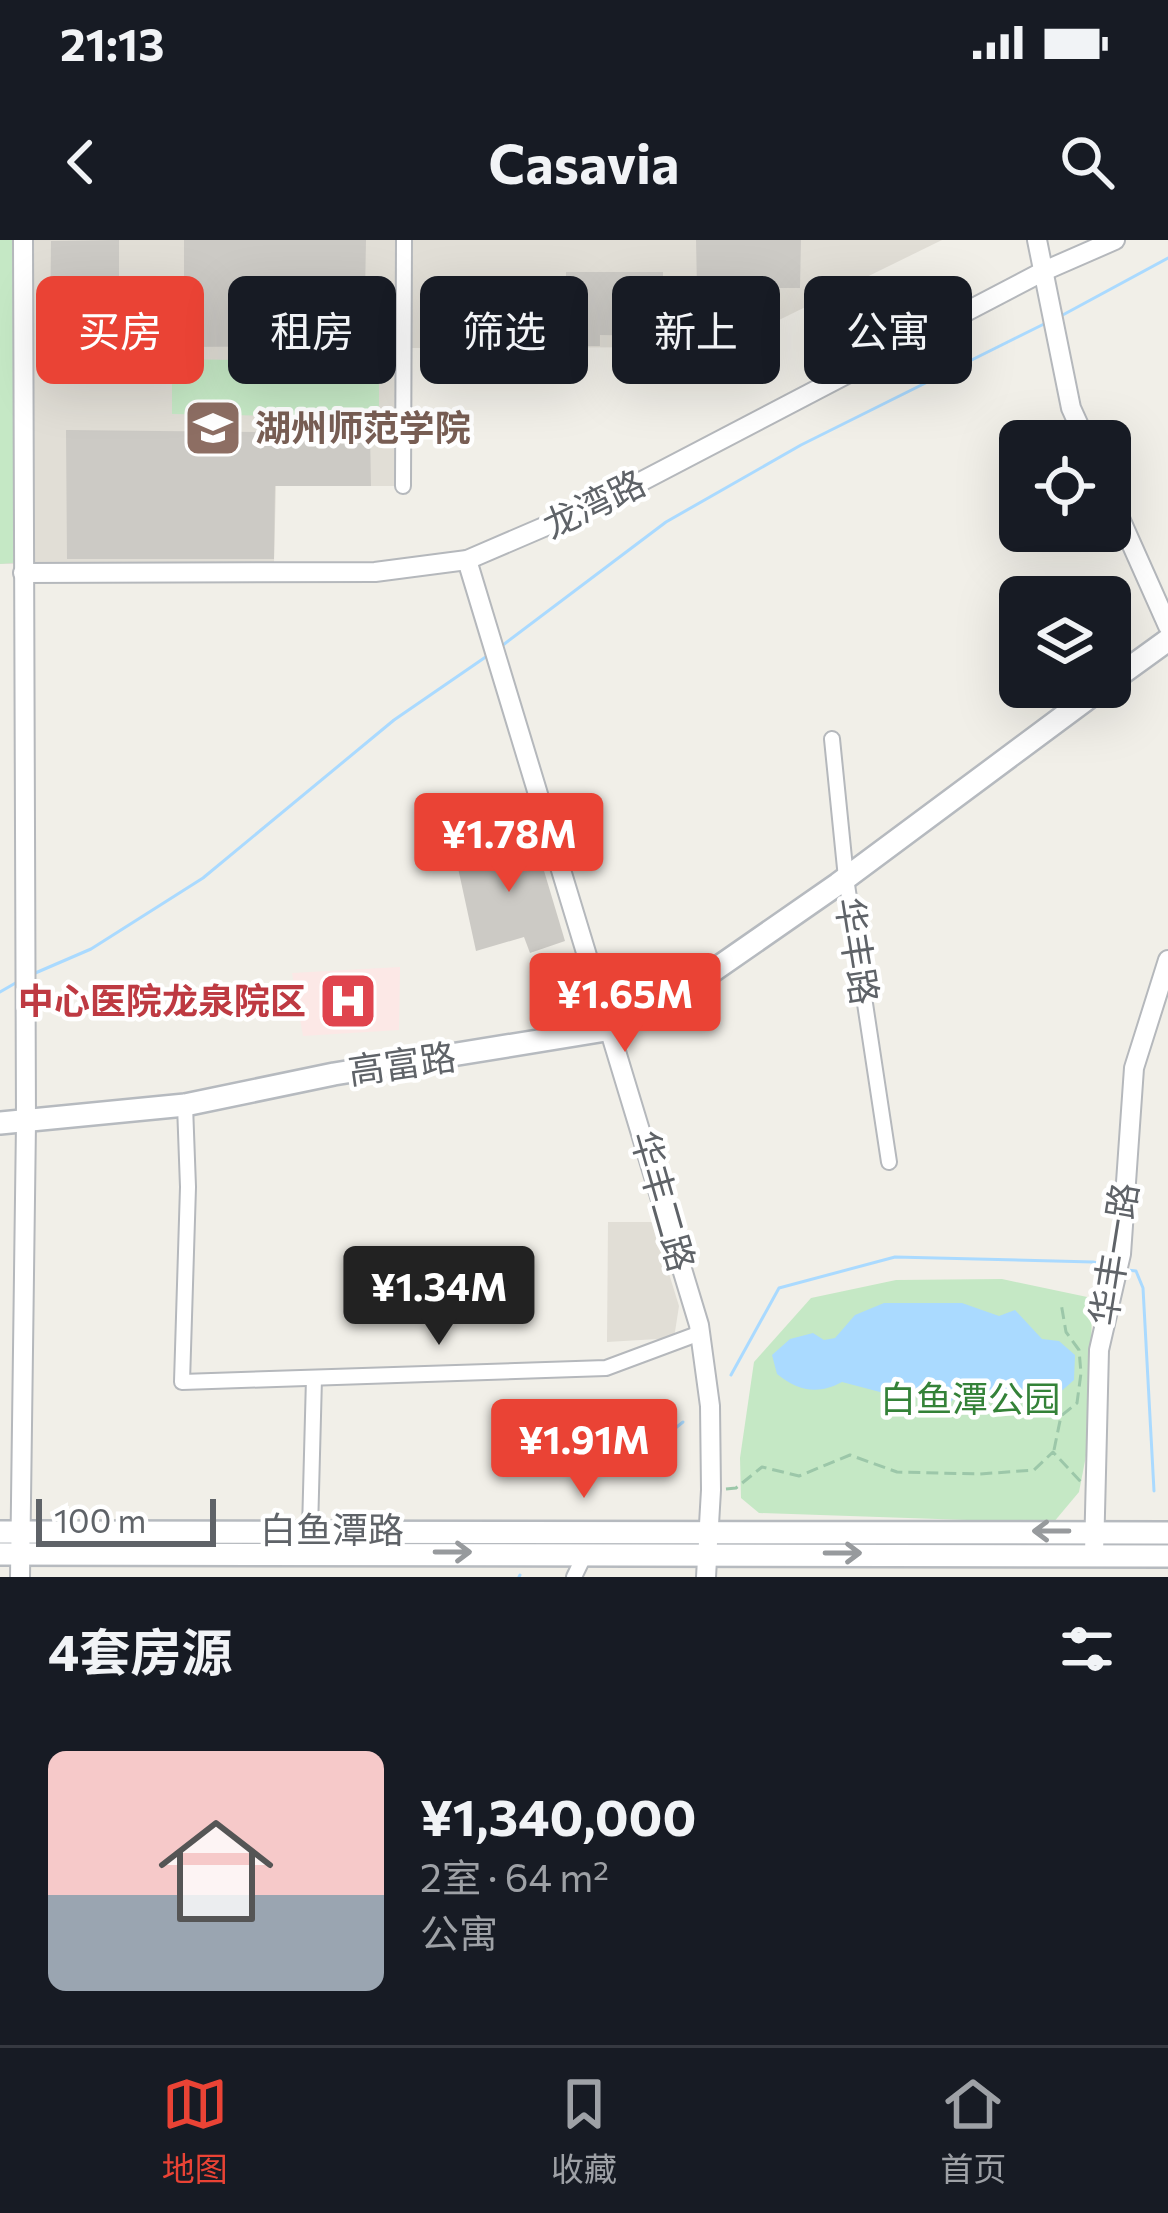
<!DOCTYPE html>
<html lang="zh">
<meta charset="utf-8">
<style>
:root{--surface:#171b24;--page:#242831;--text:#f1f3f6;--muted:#9ea1a6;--line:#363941;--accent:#ea4335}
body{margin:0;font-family:Commissioner,"Noto Sans SC",sans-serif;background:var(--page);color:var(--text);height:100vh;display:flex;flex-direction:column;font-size:45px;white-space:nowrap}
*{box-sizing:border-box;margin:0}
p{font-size:39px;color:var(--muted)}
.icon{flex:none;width:66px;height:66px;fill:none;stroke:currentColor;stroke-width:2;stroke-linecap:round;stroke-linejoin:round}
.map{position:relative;height:1337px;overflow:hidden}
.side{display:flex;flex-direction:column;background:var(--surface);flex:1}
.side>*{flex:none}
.guide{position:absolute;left:36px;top:36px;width:1098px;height:108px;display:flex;gap:24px}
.tools{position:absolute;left:999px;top:180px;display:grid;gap:24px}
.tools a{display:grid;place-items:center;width:132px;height:132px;border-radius:18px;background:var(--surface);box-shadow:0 12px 48px #0002;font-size:60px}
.scale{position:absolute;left:36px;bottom:30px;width:180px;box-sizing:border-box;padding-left:12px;border:6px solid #5f6368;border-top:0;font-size:33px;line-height:42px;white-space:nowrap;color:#5f6368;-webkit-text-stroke:9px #fff;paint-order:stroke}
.price{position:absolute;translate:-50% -102px;padding:0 27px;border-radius:12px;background:var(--accent);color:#fff;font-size:39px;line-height:78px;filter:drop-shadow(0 3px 6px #0008)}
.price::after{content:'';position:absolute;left:50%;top:72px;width:36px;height:27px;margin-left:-18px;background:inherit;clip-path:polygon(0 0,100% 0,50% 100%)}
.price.current{background:#222;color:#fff}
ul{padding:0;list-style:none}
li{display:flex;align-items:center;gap:36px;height:300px;padding:0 48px}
li span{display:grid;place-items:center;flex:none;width:336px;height:240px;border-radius:18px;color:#555}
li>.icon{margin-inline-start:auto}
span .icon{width:144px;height:144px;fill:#fffc;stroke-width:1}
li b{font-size:51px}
h2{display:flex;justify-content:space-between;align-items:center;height:144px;padding:0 48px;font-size:51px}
.pill{padding:0 42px;border-radius:18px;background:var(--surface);box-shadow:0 12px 48px #0002;font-size:42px;line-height:108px}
.pill.current{background:var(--accent);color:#fff}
.status{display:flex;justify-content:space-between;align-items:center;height:84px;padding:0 60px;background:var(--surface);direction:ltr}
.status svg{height:33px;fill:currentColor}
header{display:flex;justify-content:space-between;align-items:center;height:156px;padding:0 48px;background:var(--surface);font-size:54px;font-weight:700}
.tabs{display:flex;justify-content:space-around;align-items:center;height:168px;border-top:3px solid var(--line);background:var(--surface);font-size:33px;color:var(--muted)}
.tabs a{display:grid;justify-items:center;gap:6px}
.tabs .current{color:var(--accent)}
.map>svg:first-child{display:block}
</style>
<div class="status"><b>21:13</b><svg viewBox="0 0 49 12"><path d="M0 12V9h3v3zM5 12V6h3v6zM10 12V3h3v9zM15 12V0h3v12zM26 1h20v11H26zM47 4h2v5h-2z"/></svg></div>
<header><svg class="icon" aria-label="back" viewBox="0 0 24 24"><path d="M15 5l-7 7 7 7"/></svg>Casavia<svg class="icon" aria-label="search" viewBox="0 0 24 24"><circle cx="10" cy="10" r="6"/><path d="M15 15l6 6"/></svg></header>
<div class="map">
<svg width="1168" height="1337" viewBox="0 0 1168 1337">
<rect width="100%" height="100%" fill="#f1efe8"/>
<g fill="#e1ded6">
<path d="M0 0H942L779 80 690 107 405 108 403 246H276L274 322 0 324Z"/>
<path d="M608 982H653L679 1066 674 1098 607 1102Z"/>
</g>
<path fill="#fce8e6" d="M400 727 399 790 303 796 292 733Z"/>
<g fill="#c5e8c5">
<path d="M0 0H23V322L0 324Z"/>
<path d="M172 119 379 122V178L172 174Z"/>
<path d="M1002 1039 1092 1058 1090 1195 1079 1252 1053 1283 759 1273 741 1258 740 1218 754 1122 811 1058 896 1040Z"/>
</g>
<path fill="#aadaff" d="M884 1063H962L999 1076 1015 1070 1042 1099 1059 1101 1075 1115 1074 1140 1057 1155 1024 1150 984 1160 972 1150H961L950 1163 916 1149 880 1152 842 1142C818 1155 798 1151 777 1134L772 1115 790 1099 813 1093 824 1100 835 1098 855 1075Z"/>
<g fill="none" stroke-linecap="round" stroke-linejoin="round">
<g stroke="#aadaff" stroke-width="3">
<path d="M1059 77 1168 18"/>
<path d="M503 405 666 282 801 205 1044 84"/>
<path d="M33 734 91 709 203 638 394 480 490 414"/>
<path d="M0 752 19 741"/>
<path d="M1127 1030 1136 1031 1143 1048 1154 1251"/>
<path d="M731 1135 779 1048 895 1017 1093 1022 1112 1026"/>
<path d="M586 1238 626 1228 683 1182"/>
<path d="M519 1337 520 1335"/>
</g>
</g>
<g fill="#cccac5">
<path d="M119 0V105H50L51 1Z"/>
<path d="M184 0H366L364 106 184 107Z"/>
<path d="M696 0H801L800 48H697Z"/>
<path d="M566 32H663L662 96 600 95V106H566Z"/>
<path d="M66 190 370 193 371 246H275L274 319H67Z"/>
<path d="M533 594 565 701 530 713 524 697 476 711 455 614Z"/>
</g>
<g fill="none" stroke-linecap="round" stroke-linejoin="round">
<g stroke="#b5b8bc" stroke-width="18">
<g id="minor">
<path d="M403 246 404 0"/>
<path d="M832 499 846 638 889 922"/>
<path d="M185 865 188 947 182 1142 606 1128 700 1093"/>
<path d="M310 1290 314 1138"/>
<path d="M574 1337 586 1312"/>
</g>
</g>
<g stroke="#b5b8bc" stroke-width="22">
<g id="tertiary">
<path d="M1037 0 1071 168 1086 201"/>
<path d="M1110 256 1168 386"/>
<path d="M467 320 699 1085 710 1166 711 1250 706 1337"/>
<path d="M23 333 375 332 467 320 602 262 1044 31 1115 0"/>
<path d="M1094 1314 1099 1110 1121 1014 1134 828 1168 720"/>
<path d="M20 1337 26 883 23 0"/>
</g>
</g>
<g stroke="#b6babf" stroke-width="26">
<g id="secondary">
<path d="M1110 442 1168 400"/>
<path d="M0 883 185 865 334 834 612 789 684 751 838 644 1103 447"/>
<path d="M0 1292 1168 1293"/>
<path d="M0 1314 1168 1316"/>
</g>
</g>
<g stroke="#9cc7a9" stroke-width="3" stroke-dasharray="12 6" stroke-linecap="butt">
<path d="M1054 1210 1061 1176 1077 1163 1081 1133 1079 1110 1066 1092 1061 1063"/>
<path d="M726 1249 736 1248 762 1227 799 1236 850 1215 897 1232 980 1234 1034 1230 1053 1212 1082 1243"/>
</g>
<use href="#minor" stroke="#fff" stroke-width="14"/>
<use href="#tertiary" stroke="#fff" stroke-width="18"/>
<use href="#secondary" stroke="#fff" stroke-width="21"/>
</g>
<defs><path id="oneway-shaft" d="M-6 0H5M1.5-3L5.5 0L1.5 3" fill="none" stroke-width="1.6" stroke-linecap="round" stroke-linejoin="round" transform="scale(3)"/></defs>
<g stroke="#979a9d">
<use href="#oneway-shaft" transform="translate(1051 1291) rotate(-180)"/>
<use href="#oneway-shaft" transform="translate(453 1312)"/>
<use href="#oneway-shaft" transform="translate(843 1313)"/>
</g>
<defs>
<g id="university-square" transform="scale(3)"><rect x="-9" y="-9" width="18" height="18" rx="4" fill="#8d6e63" stroke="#fff"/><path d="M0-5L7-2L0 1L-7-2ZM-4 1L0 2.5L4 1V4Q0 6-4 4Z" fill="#fff"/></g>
<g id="hospital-square" transform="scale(3)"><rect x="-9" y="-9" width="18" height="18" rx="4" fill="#e0444e" stroke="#fff"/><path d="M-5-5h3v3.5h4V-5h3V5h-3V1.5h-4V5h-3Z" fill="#fff"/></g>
</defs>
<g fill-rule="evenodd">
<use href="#university-square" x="213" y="188"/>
<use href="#hospital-square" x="348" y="761"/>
</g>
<g text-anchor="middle" stroke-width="9" stroke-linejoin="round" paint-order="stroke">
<g font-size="36" font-weight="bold" fill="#785e54" stroke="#fff" text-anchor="start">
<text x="255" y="201">湖州师范学院</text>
</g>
<g font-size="36" fill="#5f6368" stroke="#fff">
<text transform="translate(594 264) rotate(-26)" y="13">龙湾路</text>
<text transform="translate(857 711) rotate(81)" y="13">华丰路</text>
<text transform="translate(402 824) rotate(-8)" y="13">高富路</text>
<text transform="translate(663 961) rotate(74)" y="13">华丰二路</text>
<text transform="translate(1114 1014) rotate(-81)" y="13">华丰一路</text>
<text x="332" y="1303">白鱼潭路</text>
</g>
<g font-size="36" font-weight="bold" fill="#be3a42" stroke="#fff" text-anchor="end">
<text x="306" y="774">中心医院龙泉院区</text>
</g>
<g font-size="36" fill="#348238" stroke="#fff">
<text x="970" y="1172">白鱼潭公园</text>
</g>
</g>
</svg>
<div class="tools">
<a><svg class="icon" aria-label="locate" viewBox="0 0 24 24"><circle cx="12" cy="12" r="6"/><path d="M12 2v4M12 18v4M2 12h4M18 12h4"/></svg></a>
<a><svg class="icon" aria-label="layers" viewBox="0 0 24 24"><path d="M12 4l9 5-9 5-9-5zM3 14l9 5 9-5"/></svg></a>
</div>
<div class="scale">100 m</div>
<b class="price" style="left:509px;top:655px">¥1.78M</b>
<b class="price" style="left:625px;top:815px">¥1.65M</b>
<b class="price current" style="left:439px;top:1108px">¥1.34M</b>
<b class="price" style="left:584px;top:1261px">¥1.91M</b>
<div class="guide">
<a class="pill current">买房</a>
<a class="pill">租房</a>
<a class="pill">筛选</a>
<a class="pill">新上</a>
<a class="pill">公寓</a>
</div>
</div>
<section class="side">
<h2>4套房源<svg class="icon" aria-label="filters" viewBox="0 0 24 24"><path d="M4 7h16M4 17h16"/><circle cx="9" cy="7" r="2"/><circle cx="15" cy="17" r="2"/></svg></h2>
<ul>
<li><span style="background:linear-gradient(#f6c9c9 60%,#9aa5b1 0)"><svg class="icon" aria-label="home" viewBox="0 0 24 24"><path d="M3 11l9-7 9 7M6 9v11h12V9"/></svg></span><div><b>¥1,340,000</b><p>2室 · 64 m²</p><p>公寓</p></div></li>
</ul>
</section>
<nav class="tabs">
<a class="current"><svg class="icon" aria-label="map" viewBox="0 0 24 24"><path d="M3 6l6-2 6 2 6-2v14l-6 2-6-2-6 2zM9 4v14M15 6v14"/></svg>地图</a>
<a><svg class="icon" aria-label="saved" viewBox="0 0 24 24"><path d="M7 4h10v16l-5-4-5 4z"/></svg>收藏</a>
<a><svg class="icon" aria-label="home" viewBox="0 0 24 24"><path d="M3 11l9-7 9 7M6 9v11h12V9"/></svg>首页</a>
</nav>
